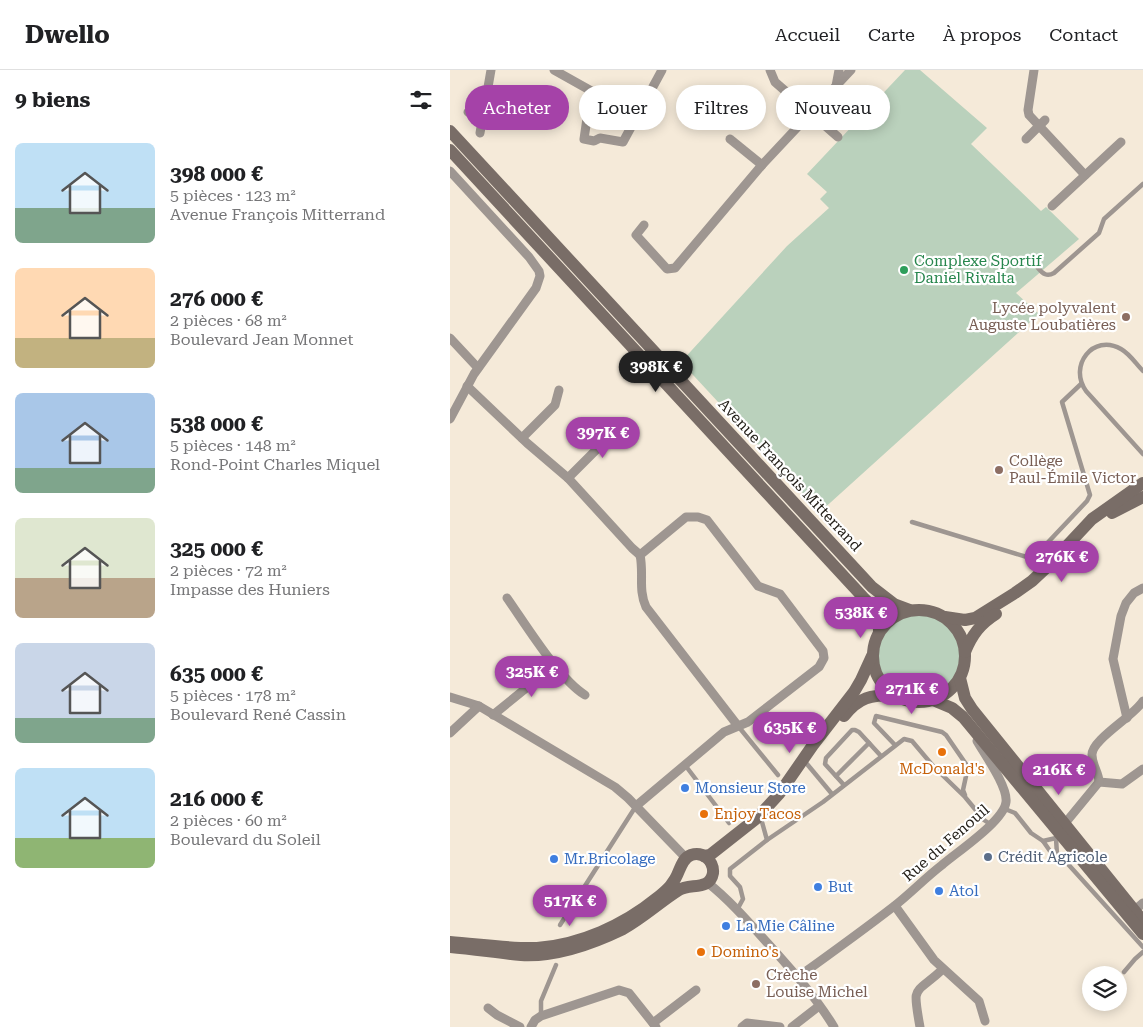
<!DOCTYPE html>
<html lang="fr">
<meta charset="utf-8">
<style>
:root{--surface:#fff;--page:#f2f2f2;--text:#202124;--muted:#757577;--line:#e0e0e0;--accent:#a542a8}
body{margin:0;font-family:"Roboto Serif",serif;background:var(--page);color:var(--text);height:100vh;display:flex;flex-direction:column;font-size:19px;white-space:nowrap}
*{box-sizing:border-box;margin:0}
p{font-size:16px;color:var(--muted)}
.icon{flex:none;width:28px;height:28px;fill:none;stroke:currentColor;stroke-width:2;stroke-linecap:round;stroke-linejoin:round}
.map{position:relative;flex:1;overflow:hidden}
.drawer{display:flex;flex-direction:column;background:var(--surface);width:450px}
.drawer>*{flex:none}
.banner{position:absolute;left:15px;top:15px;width:475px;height:45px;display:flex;gap:10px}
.controls{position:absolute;left:632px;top:896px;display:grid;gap:10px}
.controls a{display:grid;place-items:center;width:45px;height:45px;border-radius:50%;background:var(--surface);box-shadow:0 2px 12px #0003;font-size:25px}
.price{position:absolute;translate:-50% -42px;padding:0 11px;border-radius:18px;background:var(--accent);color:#fff;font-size:16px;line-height:32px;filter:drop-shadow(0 1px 2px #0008)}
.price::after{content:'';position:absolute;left:50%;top:30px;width:15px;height:11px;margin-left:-8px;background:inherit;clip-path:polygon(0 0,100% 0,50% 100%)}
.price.selected{background:#222;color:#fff}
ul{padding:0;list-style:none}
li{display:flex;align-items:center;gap:15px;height:125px;padding:0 15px}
li span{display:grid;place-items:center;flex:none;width:140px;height:100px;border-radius:8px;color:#555}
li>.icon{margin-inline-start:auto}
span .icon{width:60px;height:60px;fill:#fffc;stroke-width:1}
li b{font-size:21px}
h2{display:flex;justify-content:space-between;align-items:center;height:60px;padding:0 15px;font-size:21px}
.chip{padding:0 18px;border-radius:22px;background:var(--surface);box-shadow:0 2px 12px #0003;font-size:18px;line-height:45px}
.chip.selected{background:var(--accent);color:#fff}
header{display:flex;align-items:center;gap:30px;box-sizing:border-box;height:70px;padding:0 25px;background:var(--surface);border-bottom:1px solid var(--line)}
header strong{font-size:24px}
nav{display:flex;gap:28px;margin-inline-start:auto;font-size:18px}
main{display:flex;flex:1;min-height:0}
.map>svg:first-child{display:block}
</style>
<header>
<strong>Dwello</strong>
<nav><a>Accueil</a><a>Carte</a><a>À propos</a><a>Contact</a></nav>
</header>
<main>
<section class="drawer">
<h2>9 biens<svg class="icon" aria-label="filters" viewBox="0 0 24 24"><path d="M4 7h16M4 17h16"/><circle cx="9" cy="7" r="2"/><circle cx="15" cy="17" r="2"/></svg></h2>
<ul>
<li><span style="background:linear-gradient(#bfe0f5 65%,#7fa58c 0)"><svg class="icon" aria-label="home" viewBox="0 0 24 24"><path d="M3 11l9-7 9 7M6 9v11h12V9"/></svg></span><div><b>398 000 €</b><p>5 pièces · 123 m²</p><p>Avenue François Mitterrand</p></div></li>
<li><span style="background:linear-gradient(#ffd9b3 70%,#c2b280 0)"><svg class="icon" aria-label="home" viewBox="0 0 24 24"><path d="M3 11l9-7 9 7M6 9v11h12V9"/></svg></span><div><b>276 000 €</b><p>2 pièces · 68 m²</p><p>Boulevard Jean Monnet</p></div></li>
<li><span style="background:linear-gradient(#a9c7e8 75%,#7fa58c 0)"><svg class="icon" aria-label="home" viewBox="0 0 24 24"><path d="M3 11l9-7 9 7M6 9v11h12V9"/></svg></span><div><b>538 000 €</b><p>5 pièces · 148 m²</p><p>Rond-Point Charles Miquel</p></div></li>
<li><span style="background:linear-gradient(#dfe7d0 60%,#b9a48a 0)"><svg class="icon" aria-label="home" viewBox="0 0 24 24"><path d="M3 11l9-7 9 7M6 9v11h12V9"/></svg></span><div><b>325 000 €</b><p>2 pièces · 72 m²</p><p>Impasse des Huniers</p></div></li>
<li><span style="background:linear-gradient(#c9d6e8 75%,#7fa58c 0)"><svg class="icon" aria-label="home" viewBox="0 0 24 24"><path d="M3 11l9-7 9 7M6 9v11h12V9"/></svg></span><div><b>635 000 €</b><p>5 pièces · 178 m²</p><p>Boulevard René Cassin</p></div></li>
<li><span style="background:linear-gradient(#bfe0f5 70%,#8fb573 0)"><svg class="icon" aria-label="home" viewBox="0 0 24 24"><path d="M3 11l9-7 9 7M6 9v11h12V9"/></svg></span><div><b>216 000 €</b><p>2 pièces · 60 m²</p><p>Boulevard du Soleil</p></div></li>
</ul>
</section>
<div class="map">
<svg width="693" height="957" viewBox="0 0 693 957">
<rect width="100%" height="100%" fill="#f5ead9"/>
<g fill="#bad1bc">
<path d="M455 0H470L537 58 521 74 591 141 596 137 629 169 566 223 589 244 370 442 231 292 337 176 379 138 370 129 377 122 357 104Z"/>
<circle cx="469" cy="586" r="41"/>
</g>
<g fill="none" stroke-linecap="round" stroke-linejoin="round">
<g stroke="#9e9691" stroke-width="4.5">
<path d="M588 198C593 204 597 207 604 203L649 163 654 149 693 114"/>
<path d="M693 301C686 294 680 284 671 279 643 263 618 296 636 321L693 384"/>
<path d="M462 452 580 488 585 486 637 431 640 425 612 332 631 314"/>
<path d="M288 656 328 705"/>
<path d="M445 675 424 653 426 646 492 662 496 665 518 697 513 720 515 725"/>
<path d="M357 694 382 724"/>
<path d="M235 695 279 753"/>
<path d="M386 706 419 673"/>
<path d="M394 715 375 694 376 688 402 660H405L409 662 431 686"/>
<path d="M555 739 565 743 581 763 593 771"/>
<path d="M312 752 317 770 373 732 454 669 462 671 484 697 515 727 534 750 540 754"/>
<path d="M608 765 606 768 593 771 600 781 617 793 693 877"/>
<path d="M606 768 607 785"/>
<path d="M287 840 293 829 290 817 280 806V799L317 770"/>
<path d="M110 855 186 736"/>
<path d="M674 902 685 889 693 882"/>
<path d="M91 946V931L106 895"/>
</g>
<g stroke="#9e9691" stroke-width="9">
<path d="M104 0 186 46"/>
<path d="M320 0 325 12 388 67"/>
<path d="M584 0 578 40 579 45 635 105"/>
<path d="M386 16 389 0"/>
<path d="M141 21 134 69 144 71 150 68 173 72 212 0"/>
<path d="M18 42 29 37 36 31"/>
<path d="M30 63 41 0"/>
<path d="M280 69 312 95"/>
<path d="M576 69 595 50"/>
<path d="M0 101 79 187 89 201 90 206 86 218 24 304 0 349"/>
<path d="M602 136 671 72"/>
<path d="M194 155 186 165 217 199 225 198 312 95 401 0"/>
<path d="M0 268 28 298"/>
<path d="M17 316 77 373 118 408 182 478 190 485"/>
<path d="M72 368 105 335 109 320"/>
<path d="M118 408 161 365 172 360 184 359"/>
<path d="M57 528C76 555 109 609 135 625"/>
<path d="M0 627 29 636 165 717 178 728 236 788"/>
<path d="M43 645 96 602 103 593"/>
<path d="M677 648 663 589 671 546 676 533 684 523 693 518"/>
<path d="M0 663 29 636"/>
<path d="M649 712C649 703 642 695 642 685 641 670 684 646 693 631"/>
<path d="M649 712 672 714 693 699"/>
<path d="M186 736 274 662 298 652 369 597 374 588 373 581 330 524 308 516 257 450 248 447H236L190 485C194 503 188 520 196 537L288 656"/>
<path d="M612 757 649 712"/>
<path d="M258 813C278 829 295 848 312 867 338 896 364 924 384 957"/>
<path d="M445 836 484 890 529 931 535 951"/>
<path d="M680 844 693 833"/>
<path d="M348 907C380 884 412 861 443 837 460 824 475 808 492 795 507 782 554 751 556 732 558 717 535 685 527 671"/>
<path d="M38 938 47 945 70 957"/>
<path d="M203 953 246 920"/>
<path d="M81 957 85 950 91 946 169 920 179 923 206 957"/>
<path d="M292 957 297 953 330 957"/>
<path d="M342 957 369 936"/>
<path d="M470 957C462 913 464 926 493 899"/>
</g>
<g stroke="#796d67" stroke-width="12">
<path d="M0 61 422 517 444 534 460 540"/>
<path d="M0 80 412 526C424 539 429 542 429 561"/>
<path d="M662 443 693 427"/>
<circle cx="469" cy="586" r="46"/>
<path d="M495 547 515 550 525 548 565 523 582 511 598 496 642 449 693 413"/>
<path d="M515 582C522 565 530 554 546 544"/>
<path d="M510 608 515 628 522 639 693 851"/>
<path d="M483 630 502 638 513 647 693 864"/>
<path d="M394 646C409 627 421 625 444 625"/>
<path d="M254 786 260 785 307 748 329 724 363 675 404 622 411 610 422 586"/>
<path d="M0 872C28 874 58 879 87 878 130 875 174 855 207 828 213 823 219 819 223 812 230 804 230 789 241 785 253 781 264 791 263 803 260 821 240 813 229 820 210 832 193 848 173 859 142 874 106 887 71 885 48 883 24 879 0 877"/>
</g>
</g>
<circle fill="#2e9e5b" stroke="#fff" stroke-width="2" cx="454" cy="200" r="5"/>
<g fill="#8d6e63" stroke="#fff" stroke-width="2">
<circle cx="676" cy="247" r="5"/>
<circle cx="549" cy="400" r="5"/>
<circle cx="306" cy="914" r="5"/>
</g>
<g fill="#e8710a" stroke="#fff" stroke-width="2">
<circle cx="492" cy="682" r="5"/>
<circle cx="254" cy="744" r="5"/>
<circle cx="251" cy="882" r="5"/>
</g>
<g fill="#3f7fe0" stroke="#fff" stroke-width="2">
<circle cx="235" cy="718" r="5"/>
<circle cx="104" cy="789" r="5"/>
<circle cx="368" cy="817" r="5"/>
<circle cx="489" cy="821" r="5"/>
<circle cx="276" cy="856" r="5"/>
</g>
<circle fill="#5c6f8a" stroke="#fff" stroke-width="2" cx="538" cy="787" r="5"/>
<g text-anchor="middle" stroke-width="4.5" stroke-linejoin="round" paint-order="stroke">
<g font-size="15" fill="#27864d" stroke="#fff" text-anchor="start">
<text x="464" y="196">Complexe Sportif<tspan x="464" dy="17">Daniel Rivalta</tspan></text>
</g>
<g font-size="15" fill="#785e54" stroke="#fff" text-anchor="start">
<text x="666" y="243" text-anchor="end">Lycée polyvalent<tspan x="666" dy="17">Auguste Loubatières</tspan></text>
<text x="559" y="396">Collège<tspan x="559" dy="17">Paul-Émile Victor</tspan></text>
<text x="316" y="910">Crèche<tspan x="316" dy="17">Louise Michel</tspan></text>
</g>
<g font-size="15" fill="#24201a" stroke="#fff">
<text transform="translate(340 405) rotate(47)" y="5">Avenue François Mitterrand</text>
<text transform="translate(496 773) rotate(-41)" y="5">Rue du Fenouil</text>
</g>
<g font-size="15" fill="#c56008" stroke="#fff" text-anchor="start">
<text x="492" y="704" text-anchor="middle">McDonald's</text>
<text x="264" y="749">Enjoy Tacos</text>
<text x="261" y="887">Domino's</text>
</g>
<g font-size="15" fill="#366cbe" stroke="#fff" text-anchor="start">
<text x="245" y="723">Monsieur Store</text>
<text x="114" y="794">Mr.Bricolage</text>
<text x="378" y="822">But</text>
<text x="499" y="826">Atol</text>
<text x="286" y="861">La Mie Câline</text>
</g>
<g font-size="15" fill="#4e5e75" stroke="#fff" text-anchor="start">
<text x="548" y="792">Crédit Agricole</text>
</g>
</g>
</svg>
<div class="controls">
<a><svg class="icon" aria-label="layers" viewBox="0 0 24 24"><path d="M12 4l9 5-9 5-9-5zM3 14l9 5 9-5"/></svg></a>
</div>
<b class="price selected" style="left:206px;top:323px">398K €</b>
<b class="price" style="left:153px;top:389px">397K €</b>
<b class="price" style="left:612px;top:513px">276K €</b>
<b class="price" style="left:411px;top:569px">538K €</b>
<b class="price" style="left:82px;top:628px">325K €</b>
<b class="price" style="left:462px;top:645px">271K €</b>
<b class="price" style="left:340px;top:684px">635K €</b>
<b class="price" style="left:609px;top:726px">216K €</b>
<b class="price" style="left:120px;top:857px">517K €</b>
<div class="banner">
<a class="chip selected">Acheter</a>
<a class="chip">Louer</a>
<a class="chip">Filtres</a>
<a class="chip">Nouveau</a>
</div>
</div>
</main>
